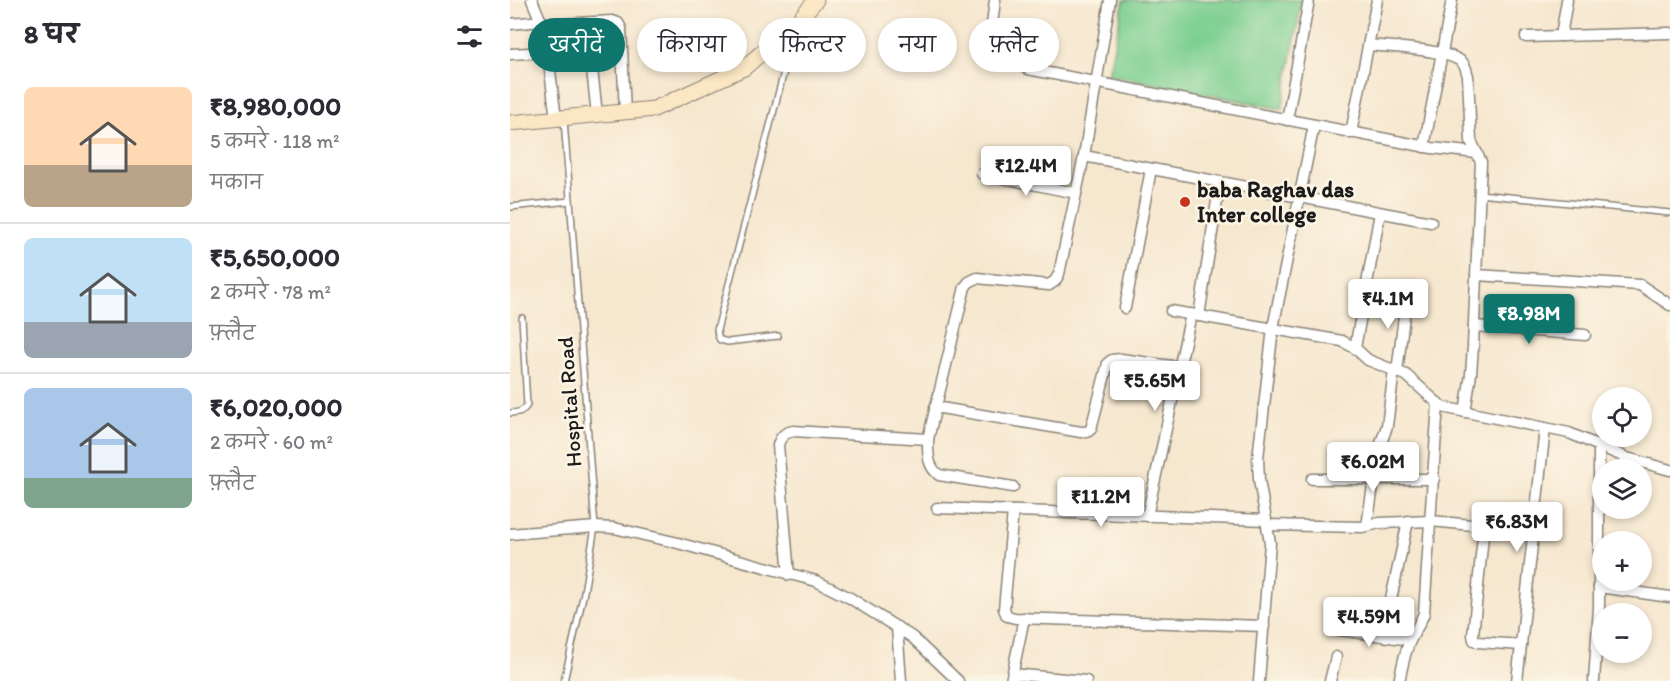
<!DOCTYPE html>
<html lang="hi">
<meta charset="utf-8">
<style>
:root{--surface:#fff;--page:#f7f7f7;--text:#2b2b33;--muted:#7c7c81;--line:#e1e1e2;--accent:#0f766e}
body{margin:0;font-family:Itim,"Playpen Sans Deva",sans-serif;background:var(--page);color:var(--text);height:100vh;display:flex;flex-direction:column;font-size:22px;white-space:nowrap}
*{box-sizing:border-box;margin:0}
p{font-size:20px;color:var(--muted)}
.icon{flex:none;width:33px;height:33px;fill:none;stroke:currentColor;stroke-width:2;stroke-linecap:round;stroke-linejoin:round}
.map{position:relative;flex:1;overflow:hidden}
.sheet{display:flex;flex-direction:column;background:var(--surface);width:510px}
.sheet>*{flex:none}
.hud{position:absolute;left:18px;top:18px;width:570px;height:54px;display:flex;gap:12px}
.fabs{position:absolute;left:1082px;top:387px;display:grid;gap:12px}
.fabs a{display:grid;place-items:center;width:60px;height:60px;border-radius:50%;background:var(--surface);box-shadow:0 3px 9px #0003;font-size:30px}
.price{position:absolute;translate:-50% -51px;padding:0 14px;border-radius:6px;background:#fff;color:#222;font-size:20px;line-height:39px;filter:drop-shadow(0 2px 3px #0008)}
.price::after{content:'';position:absolute;left:50%;top:36px;width:18px;height:14px;margin-left:-9px;background:inherit;clip-path:polygon(0 0,100% 0,50% 100%)}
.price.selected{background:var(--accent);color:#fff}
ul{padding:0;list-style:none}
li{display:flex;align-items:center;gap:18px;height:150px;padding:0 24px}
li+li{border-top:2px solid var(--line)}
li span{display:grid;place-items:center;flex:none;width:168px;height:120px;border-radius:9px;color:#555}
li>.icon{margin-inline-start:auto}
span .icon{width:72px;height:72px;fill:#fffc;stroke-width:1}
li b{font-size:26px}
h2{display:flex;justify-content:space-between;align-items:center;height:72px;padding:0 24px;font-size:26px}
.tag{padding:0 21px;border-radius:27px;background:var(--surface);box-shadow:0 3px 9px #0003;font-size:21px;line-height:54px}
.tag.selected{background:var(--accent);color:#fff}
main{display:flex;flex:1;min-height:0}
.map>svg:first-child{display:block}
</style>
<main>
<section class="sheet">
<h2>8 घर<svg class="icon" aria-label="filters" viewBox="0 0 24 24"><path d="M4 7h16M4 17h16"/><circle cx="9" cy="7" r="2"/><circle cx="15" cy="17" r="2"/></svg></h2>
<ul>
<li><span style="background:linear-gradient(#ffd9b3 65%,#b9a48a 0)"><svg class="icon" aria-label="home" viewBox="0 0 24 24"><path d="M3 11l9-7 9 7M6 9v11h12V9"/></svg></span><div><b>₹8,980,000</b><p>5 कमरे · 118 m²</p><p>मकान</p></div></li>
<li><span style="background:linear-gradient(#bfe0f5 70%,#9aa5b1 0)"><svg class="icon" aria-label="home" viewBox="0 0 24 24"><path d="M3 11l9-7 9 7M6 9v11h12V9"/></svg></span><div><b>₹5,650,000</b><p>2 कमरे · 78 m²</p><p>फ़्लैट</p></div></li>
<li><span style="background:linear-gradient(#a9c7e8 75%,#7fa58c 0)"><svg class="icon" aria-label="home" viewBox="0 0 24 24"><path d="M3 11l9-7 9 7M6 9v11h12V9"/></svg></span><div><b>₹6,020,000</b><p>2 कमरे · 60 m²</p><p>फ़्लैट</p></div></li>
</ul>
</section>
<div class="map">
<svg width="1160" height="681" viewBox="0 0 1160 681">
<rect width="100%" height="100%" fill="#fcf5e5"/>
<filter id="ink" filterUnits="userSpaceOnUse"><feTurbulence type="fractalNoise" baseFrequency=".0167" numOctaves="2"/><feDisplacementMap in="SourceGraphic" scale="12" xChannelSelector="R" yChannelSelector="G"/><feConvolveMatrix kernelMatrix="1 2 1 2 8 2 1 2 1" color-interpolation-filters="sRGB"/></filter>
<filter id="wash" filterUnits="userSpaceOnUse"><feTurbulence type="fractalNoise" baseFrequency=".008" numOctaves="4" result="noise"/><feDisplacementMap in="SourceGraphic" scale="24" xChannelSelector="R" yChannelSelector="G"/><feGaussianBlur stdDeviation="1.35" result="paint"/><feColorMatrix in="noise" values="0 0 0 0 0 0 0 0 0 0 0 0 0 0 0 0 0 1.4 0 .05"/><feComposite in="paint" operator="in"/></filter>
<g filter="url(#wash)">
<rect width="100%" height="100%" fill="#f6e7cf"/>
<path fill="#7dcf91" stroke="#4c7656" stroke-width="1.5" d="M614 0H792L772 109 598 75Z"/>
</g>
<g filter="url(#ink)">
<g fill="none" stroke-linecap="round" stroke-linejoin="round">
<g stroke="#898276" stroke-width="8">
<g id="lane">
<path d="M54 120 85 527 74 592 54 681"/>
<path d="M969 194 1160 213"/>
<path d="M0 207 60 201"/>
<path d="M268 336 218 342 210 340 208 336 207 330 285 29"/>
<path d="M0 413C7 413 14 412 17 405L12 318"/>
</g>
</g>
<g stroke="#898276" stroke-width="13">
<g id="street">
<path d="M22 0 35 31 46 119"/>
<path d="M485 0 480 41C491 56 501 62 518 69L922 148 967 153"/>
<path d="M77 23 87 115"/>
<path d="M0 24 32 21"/>
<path d="M33 25 102 21 108 23 111 28 115 112"/>
<path d="M1051 36 1057 0"/>
<path d="M1016 37 1160 33"/>
<path d="M858 45C880 47 931 49 949 60 955 63 956 69 958 76L961 141 971 162 963 346 961 374 955 412"/>
<path d="M0 54 38 52"/>
<path d="M777 120 799 0"/>
<path d="M841 133 867 0"/>
<path d="M914 147 942 0"/>
<path d="M574 156 921 222"/>
<path d="M472 174 566 193"/>
<path d="M966 275 1130 285 1160 305"/>
<path d="M615 308 641 169"/>
<path d="M661 311 832 341 845 348 858 360 896 375 932 407 1059 433 1117 458 1160 470"/>
<path d="M689 316 710 182"/>
<path d="M964 326 1075 335"/>
<path d="M845 348 870 213"/>
<path d="M887 372 897 292"/>
<path d="M425 407 571 432H577L581 429 598 363 602 360 611 359 669 367"/>
<path d="M802 479H924"/>
<path d="M503 487 429 475C417 466 418 453 418 439L455 287 459 282 467 278 539 285 545 281 549 274 574 156 600 0"/>
<path d="M427 508 756 520"/>
<path d="M503 511 494 609 497 616 505 618 754 626"/>
<path d="M637 516 681 314"/>
<path d="M757 525 852 527 870 523 921 521 1024 531"/>
<path d="M857 526 868 452 877 426 884 370"/>
<path d="M974 526 963 635 964 640 968 642 1011 645"/>
<path d="M0 534 85 527 104 528 164 542 306 581 340 598 402 637 448 681"/>
<path d="M279 575 268 445C271 436 274 433 283 431L418 439"/>
<path d="M1089 587 1160 597"/>
<path d="M387 627 391 681"/>
<path d="M823 629 900 640"/>
<path d="M873 636 898 521"/>
<path d="M503 674 576 681"/>
<path d="M501 681 514 618"/>
<path d="M749 681 760 543 749 480 748 458 763 328 804 125"/>
<path d="M820 681 826 657"/>
<path d="M889 681C892 669 894 655 899 643 904 632 910 624 914 613L928 403"/>
<path d="M1007 681 1035 428"/>
<path d="M1084 681 1089 607V446"/>
</g>
</g>
<g stroke="#898276" stroke-width="17">
<path id="secondary" d="M0 123 144 109 234 68 287 22 306 0"/>
</g>
<use href="#lane" stroke="#fff" stroke-width="5"/>
<use href="#street" stroke="#fff" stroke-width="10"/>
<use href="#secondary" stroke="#fbe7c3" stroke-width="15"/>
</g>
</g>
<circle fill="#c8321e" stroke="#fcf5e5" stroke-width="2" cx="675" cy="202" r="6"/>
<g text-anchor="middle" stroke-width="5" stroke-linejoin="round" paint-order="stroke">
<g font-size="22" font-weight="bold" fill="#1c1c1c" stroke="#fcf5e5" text-anchor="start">
<text x="687" y="197">baba Raghav das<tspan x="687" dy="25">Inter college</tspan></text>
</g>
<g font-size="22" fill="#1c1c1c" stroke="#fcf5e5">
<text transform="translate(59 402) rotate(-94)" y="8">Hospital Road</text>
</g>
</g>
</svg>
<div class="fabs">
<a><svg class="icon" aria-label="locate" viewBox="0 0 24 24"><circle cx="12" cy="12" r="6"/><path d="M12 2v4M12 18v4M2 12h4M18 12h4"/></svg></a>
<a><svg class="icon" aria-label="layers" viewBox="0 0 24 24"><path d="M12 4l9 5-9 5-9-5zM3 14l9 5 9-5"/></svg></a>
<a>+</a>
<a>−</a>
</div>
<b class="price" style="left:516px;top:197px">₹12.4M</b>
<b class="price" style="left:878px;top:330px">₹4.1M</b>
<b class="price selected" style="left:1019px;top:345px">₹8.98M</b>
<b class="price" style="left:645px;top:412px">₹5.65M</b>
<b class="price" style="left:863px;top:493px">₹6.02M</b>
<b class="price" style="left:591px;top:528px">₹11.2M</b>
<b class="price" style="left:1007px;top:553px">₹6.83M</b>
<b class="price" style="left:859px;top:648px">₹4.59M</b>
<div class="hud">
<a class="tag selected">खरीदें</a>
<a class="tag">किराया</a>
<a class="tag">फ़िल्टर</a>
<a class="tag">नया</a>
<a class="tag">फ़्लैट</a>
</div>
</div>
</main>
